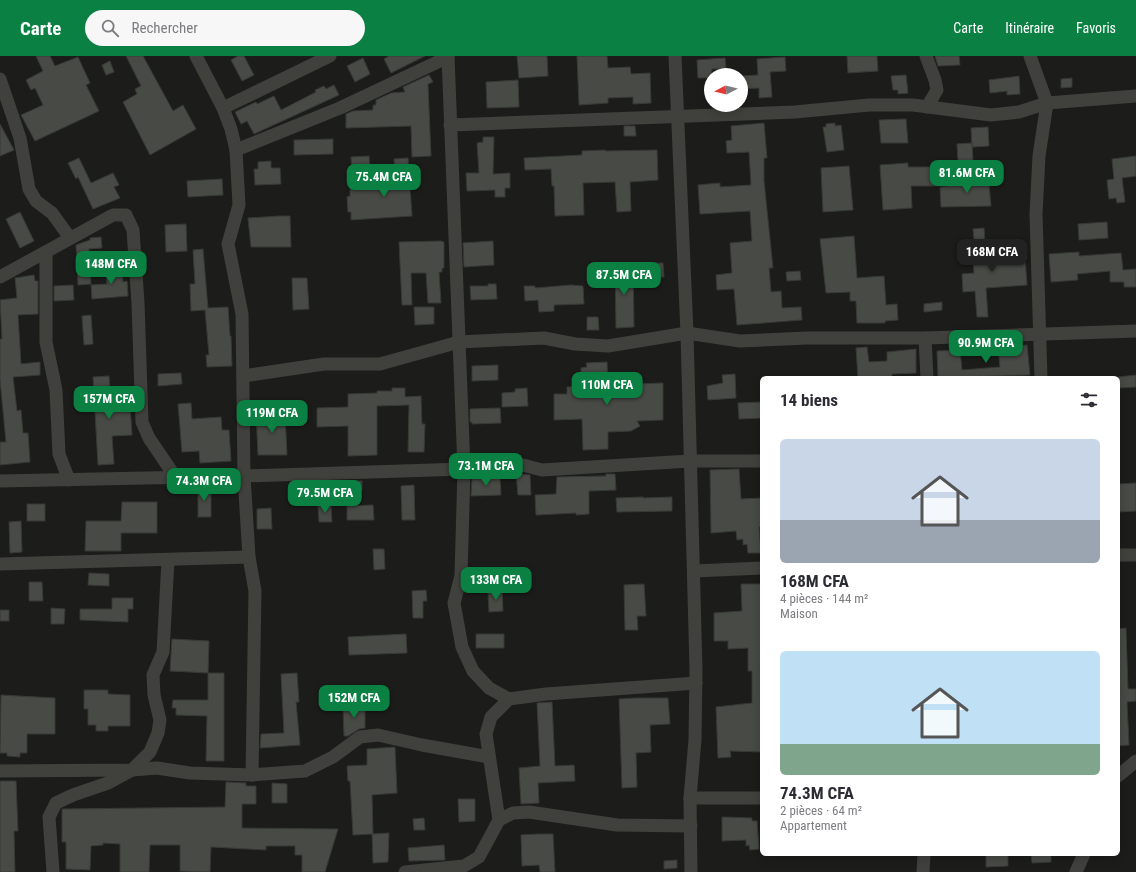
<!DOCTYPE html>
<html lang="fr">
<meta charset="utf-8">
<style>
:root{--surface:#fff;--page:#f7f7f7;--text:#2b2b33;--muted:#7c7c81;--accent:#0b8043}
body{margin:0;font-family:"Roboto Condensed",sans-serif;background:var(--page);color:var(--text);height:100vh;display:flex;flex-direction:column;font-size:15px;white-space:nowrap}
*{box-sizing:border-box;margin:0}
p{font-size:13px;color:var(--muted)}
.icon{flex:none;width:22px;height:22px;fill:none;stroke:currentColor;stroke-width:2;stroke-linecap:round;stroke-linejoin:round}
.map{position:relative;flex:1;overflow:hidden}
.sheet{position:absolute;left:760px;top:320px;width:360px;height:480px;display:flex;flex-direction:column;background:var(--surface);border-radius:6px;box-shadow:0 2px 10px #0003}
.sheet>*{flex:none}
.needle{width:26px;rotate:263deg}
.buttons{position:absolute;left:704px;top:12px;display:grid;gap:8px}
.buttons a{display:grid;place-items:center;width:44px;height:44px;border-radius:50%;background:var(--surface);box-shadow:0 2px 10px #0003;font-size:20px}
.price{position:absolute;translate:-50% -34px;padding:0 9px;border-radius:8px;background:var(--accent);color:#fff;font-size:13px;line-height:26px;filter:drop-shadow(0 1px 2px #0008)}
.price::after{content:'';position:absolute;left:50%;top:24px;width:12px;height:9px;margin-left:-6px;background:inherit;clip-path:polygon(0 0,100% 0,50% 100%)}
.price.selected{background:#222;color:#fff}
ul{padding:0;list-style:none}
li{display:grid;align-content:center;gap:8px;height:212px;padding:0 20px}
li span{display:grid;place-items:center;height:124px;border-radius:6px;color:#555}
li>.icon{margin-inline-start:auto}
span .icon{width:72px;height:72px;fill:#fffc;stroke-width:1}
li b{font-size:17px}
h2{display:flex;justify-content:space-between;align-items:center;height:48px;padding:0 20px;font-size:17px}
header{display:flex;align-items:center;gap:24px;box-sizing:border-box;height:56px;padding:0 20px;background:var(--accent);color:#fff}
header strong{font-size:19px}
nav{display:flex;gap:22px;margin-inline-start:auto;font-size:14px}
.search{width:280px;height:36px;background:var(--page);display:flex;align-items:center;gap:10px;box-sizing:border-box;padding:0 14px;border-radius:22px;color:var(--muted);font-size:15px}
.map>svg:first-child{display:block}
</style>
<header>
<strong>Carte</strong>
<div class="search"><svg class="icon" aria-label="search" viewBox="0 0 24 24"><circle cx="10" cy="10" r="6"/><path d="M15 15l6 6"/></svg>Rechercher</div>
<nav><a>Carte</a><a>Itinéraire</a><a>Favoris</a></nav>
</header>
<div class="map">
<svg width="1136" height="816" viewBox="0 0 1136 816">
<rect width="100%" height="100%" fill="#1c1d1b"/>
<g fill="#484a45" stroke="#373935">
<path d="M36 0H50L55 10 78 1 90 27 86 29 99 55 35 85 21 59 43 49 35 32 31 34 26 24 43 15Z"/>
<path d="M126 0H143L173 55 183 49 196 73 150 99 123 46 137 38 135 33 141 30Z"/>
<path d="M238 0H244L254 19 242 25 231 4Z"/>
<path d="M389 0H425L391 17 384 3Z"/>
<path d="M517 0H547L548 20 519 22Z"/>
<path d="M577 0H607L608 12 630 11 631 18 650 17 651 47 633 48V41L608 42V47L579 49Z"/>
<path d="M847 0H877L878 15 848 17Z"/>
<path d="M935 0H959L960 9 938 10Z"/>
<path d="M785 1 786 15 770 16 772 41 759 42V32L741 33V20L758 19 757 3Z"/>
<path d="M363 2 370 18 355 26 347 10Z"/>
<path d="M725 2 726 13H712L711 22H698L697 4Z"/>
<path d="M110 5 114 16 106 19 102 9Z"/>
<path d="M429 19 433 26 428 28 431 100 412 101 411 70 346 72V58L353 55 373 54V49H376V44L391 37 405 36 403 31Z"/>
<path d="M906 19 908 37 898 38V34H893L891 20Z"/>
<path d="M1019 20 1020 38 1007 39V35L990 37 989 24Z"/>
<path d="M1072 22V31L1061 32V23Z"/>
<path d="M518 24 519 51 487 52 486 26Z"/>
<path d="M334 29 339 39 254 78 247 65 241 68 235 56 256 46 257 48 274 40 281 54 316 36 315 34 324 30 326 33Z"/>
<path d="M906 63 908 87H881L879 64Z"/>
<path d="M764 67 767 102H764V125L773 212H769L771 236 781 235 782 252 801 251 802 264 737 269 734 233 717 234 716 219 732 217 730 187 752 185 750 155 700 158 698 129 720 127V131L751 129 749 96 727 97 726 85 732 84 731 70Z"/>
<path d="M835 67V70L841 69 844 94 827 96 823 71H826V68Z"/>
<path d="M0 68 14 94 0 100Z"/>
<path d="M624 70H635L636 80H624Z"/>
<path d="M988 71 989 90 972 91 971 72Z"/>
<path d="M483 81H494L493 118 510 117V132H505V141H495V134L467 135 466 117H479L477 87 483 86Z"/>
<path d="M333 83V98L294 99V84Z"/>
<path d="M972 87 973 105H958L957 88Z"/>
<path d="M605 94V95L657 94 658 124 630 126 631 155 617 156 615 126 583 127 584 159 555 160 554 130H552L551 113 525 114 524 102 582 99V95Z"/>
<path d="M369 100 370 115 352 116 351 101Z"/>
<path d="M1136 100V120L1122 122 1125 146 1117 147 1116 142 1109 143 1107 124 1114 123 1112 103Z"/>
<path d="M79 102 91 127 113 117 119 129 114 131 120 142 93 153 78 121 76 123 68 107Z"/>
<path d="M408 102 412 160 351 164V156H348L347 141 350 140V132L394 133V131L396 130 394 103Z"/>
<path d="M271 105V112H280L281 128 255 129 254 113H258V106Z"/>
<path d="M908 107V111H939V130H911L912 152 883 154 880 109Z"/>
<path d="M849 110 853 154 823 156 821 112Z"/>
<path d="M988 119 991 150 941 151 940 131 975 126V120Z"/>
<path d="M222 123 223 139 188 141 187 125Z"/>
<path d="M20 156 34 185 20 192 6 163Z"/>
<path d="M280 160H290L291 191H251L248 162Z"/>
<path d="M1107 166 1108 182 1079 184 1078 168Z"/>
<path d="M186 168 187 195 166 196 165 169Z"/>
<path d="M984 172 986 203 1025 200 1027 229 986 232 988 261H977L975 235 963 236 962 218 974 217 973 206H976L973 173Z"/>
<path d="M854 180 857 222 884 220 886 249 897 248 898 264 885 265V267H857L856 245H850V236L826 237 820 183Z"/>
<path d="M101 181 102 192 89 193 91 228 78 229 76 189 90 184V182Z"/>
<path d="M441 185 444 186V212H442V216H439L441 247H428L426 217H411L412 249H402L399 186Z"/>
<path d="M493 185 494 209 464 211 463 187Z"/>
<path d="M203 193 208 252 228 251 230 280H231L232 310 207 311 206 299H209L205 254 191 255 190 228H195L193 194Z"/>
<path d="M1079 196V200L1121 197 1123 214 1136 213V231H1124V226H1110V215L1077 218 1078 224 1051 226 1049 198Z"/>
<path d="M651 207H663L664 221 651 222Z"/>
<path d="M633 209 634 271 616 272 615 210Z"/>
<path d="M122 210 123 226 127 225 128 240 92 243 91 229 107 228 105 211Z"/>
<path d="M800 215 801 224 787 225 786 216Z"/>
<path d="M34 219 35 225H38V258L18 259 21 308 40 306V319L13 321 17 355 21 354 23 377H28L30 406 0 409V386H6L0 324V283H2L0 244 17 242 15 222Z"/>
<path d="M292 222H307L309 253 293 254Z"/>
<path d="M488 228H496L497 243 471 244 470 230H488Z"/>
<path d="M73 229 74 244 54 245V230Z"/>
<path d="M571 229 583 230 584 248 554 249V255L539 256 538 244 525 245 524 230H535V232Z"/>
<path d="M942 246V254L924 256V248Z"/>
<path d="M414 251H434V268L415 269Z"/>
<path d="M91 259 93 288 84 289 82 260Z"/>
<path d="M587 261H598L599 274H587Z"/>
<path d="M1027 289 1030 319 938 322 937 295 960 294 962 314 1000 311 998 291Z"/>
<path d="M867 291 869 306 887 305V296L916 293V317L892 318V322H858L856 292Z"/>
<path d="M607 306 608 334 636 333 635 328 663 327V364L637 365 640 370 631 375 608 376V393L583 394 582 363 554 364V338H567V331L581 330V312L587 311 586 307Z"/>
<path d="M498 309V324L472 325V310Z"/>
<path d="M181 317 182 328 158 330V318Z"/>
<path d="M735 318 736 342 708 344 707 330 723 327 722 319Z"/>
<path d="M1136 319V331L1118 332V321Z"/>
<path d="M109 320 111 350 130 349 132 379 112 380 114 408 98 409 93 321Z"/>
<path d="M392 332H405V341L421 340 422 368H425L424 396H408L409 349 377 350V399L348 400V370L317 371V352L348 351V338L377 337V335H392Z"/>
<path d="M527 332 528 350 502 351V337L515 336V333Z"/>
<path d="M762 346V362L739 363 738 347Z"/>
<path d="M191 347 192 363 221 361 222 374H229L231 405 200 407 199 395 182 396 178 348Z"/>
<path d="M500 352 501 367 472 368V366H470V353Z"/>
<path d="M256 356H285L287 399H258Z"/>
<path d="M739 413 741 443 762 442V471H759L761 497H748L747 488 743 489V483L737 484 736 475 711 477 710 414Z"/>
<path d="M516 418 530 419 531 439H518Z"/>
<path d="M606 418H615L616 434 589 435V458L576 459V457L536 459 535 439 556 438 557 421 606 420Z"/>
<path d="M500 422 501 439 471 440 472 423Z"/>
<path d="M343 425H362V434L343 435Z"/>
<path d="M1136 427V455L1118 456V428Z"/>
<path d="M414 429 415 464H402L401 430Z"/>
<rect x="198" y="431" width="13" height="30"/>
<path d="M643 441V442L672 441V455L617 456 616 442Z"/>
<path d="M122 446H157V477H121V495H85L86 465H121Z"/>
<rect x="27" y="448" width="18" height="17"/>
<path d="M373 449 374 464H347V450Z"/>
<path d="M318 450H331L332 466H319Z"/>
<path d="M271 452 272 473H257V453Z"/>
<path d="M21 465 22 496 10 497 9 466Z"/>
<path d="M373 493H384L385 513 374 514Z"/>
<path d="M89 517 109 518V530L88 529Z"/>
<path d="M29 526H42L43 545H29Z"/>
<path d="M644 528 646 560H637L638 574H625L624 529Z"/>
<path d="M741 528H762V696L730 695 731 701 718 702 716 651 752 647V615H748V592L728 593V585H714V557L742 555Z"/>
<path d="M494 532H502L503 555 489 556 488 536H494Z"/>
<path d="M426 534 427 545H423V562H413L412 535Z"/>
<path d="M112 542H133V553H128V566L80 564V553H112Z"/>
<path d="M51 552 65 553 64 568H51Z"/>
<rect x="0" y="554" width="9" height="11"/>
<path d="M1126 572 1128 633H1136V645L1127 646 1129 689 1118 690V573Z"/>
<path d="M406 578 407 597 349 599 348 581Z"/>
<rect x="476" y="578" width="28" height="14"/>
<path d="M172 583 209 585 208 617 170 615Z"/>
<path d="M208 617H224V705H206L207 660 176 659V652H172L173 644H208Z"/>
<path d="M297 617 299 646H296L300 689 260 692 261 678 284 677 281 618Z"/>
<path d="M84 634H108V638L130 639V670H108V675H96V669H88V653H84Z"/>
<path d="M1 639 55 642V678H27V697H20V701L7 700V697H0Z"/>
<path d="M635 642H668L670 668 650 669 651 696 636 697 637 731 622 732 619 643Z"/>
<path d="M552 646 555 710 574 709 575 725 538 727 539 747 521 748 519 712 540 710 537 647Z"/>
<path d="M365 650V672L359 673 348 680H344L343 651Z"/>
<path d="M395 691 397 737 372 739 373 778 389 777 388 806 373 807 372 778 353 779 350 725H348L347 710 367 709V693Z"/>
<path d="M0 725H16L18 775H14L15 816H0Z"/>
<path d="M226 726 246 727V730H256V748H242V772L338 773 325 816H302V799H295V790H266V794L211 791 210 816 180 815V789H150L149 816H120V788L103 787V789L91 790 90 814 66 813V786H62V753L225 751Z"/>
<path d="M272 727 287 728V747H272Z"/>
<path d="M458 743H475V765L459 766Z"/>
<path d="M722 761 752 762V765H757L759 793 750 794 749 789 746 790V784L722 785Z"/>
<path d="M424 762 425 774H414L413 763Z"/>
<path d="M538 778H553L555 816H540L539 809 522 810 521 779Z"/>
<path d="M444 789 445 804 409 805 408 792Z"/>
<path d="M986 798H1008V810L986 811Z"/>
<path d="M1031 798H1051V806L1032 807Z"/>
<path d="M677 804V812L664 813V805Z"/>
</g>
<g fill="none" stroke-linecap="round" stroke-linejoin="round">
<g stroke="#40413c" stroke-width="13">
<path d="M196 0 223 52 231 73 236 94 239 149 228 188 242 258 244 420 249 501 255 535 252 719"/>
<path d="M448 0 464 413 461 520 454 547 462 591 473 615 489 632 509 643"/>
<path d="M675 0 687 277 696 613 695 684 690 742 691 816"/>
<path d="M926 0 935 24 937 34 927 51"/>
<path d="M1030 0 1047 47 1039 100 1036 158 1041 322"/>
<path d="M0 23 20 82 29 133 36 145 52 157 70 182"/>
<path d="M223 52 330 0"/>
<path d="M450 69 795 56 869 49H913L991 59 1019 56 1047 47 1136 40"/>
<path d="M236 94 340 52 448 1"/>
<path d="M46 196V286L56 334 59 398 69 424"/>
<path d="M0 221 113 159H126L133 174 138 247 142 366 149 382 176 422"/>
<path d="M925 282 927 322"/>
<path d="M243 320 324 308H380L459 286 544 282 575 288 608 290 687 277 740 285 807 282H925L1136 275"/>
<path d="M0 425 244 420 464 413 504 408 523 409 542 414 690 405H762"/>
<path d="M1118 499H1136"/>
<path d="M0 508 249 501"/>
<path d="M694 515 762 512"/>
<path d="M0 715 132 714 157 712 190 717 252 719 305 715 333 701 360 681 378 679 422 689 489 701"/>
<path d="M1118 720 1136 705"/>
<path d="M690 742H762"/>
<path d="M499 764 486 678 491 661 509 643 546 638 696 627"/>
<path d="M53 816 49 761 56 747 73 739 108 727 132 714 150 696 158 677 160 664 154 639 153 619 163 596 168 504"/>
<path d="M405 816 464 810 479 801 499 764 513 757 529 756 617 769 691 770"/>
<path d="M923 816 924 798"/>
<path d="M1076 816 1084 798"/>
</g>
</g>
</svg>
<div class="buttons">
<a><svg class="needle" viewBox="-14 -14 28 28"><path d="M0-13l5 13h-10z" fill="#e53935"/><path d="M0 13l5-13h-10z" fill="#7c7c81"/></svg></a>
</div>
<b class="price" style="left:967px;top:138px">81.6M CFA</b>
<b class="price" style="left:384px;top:142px">75.4M CFA</b>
<b class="price selected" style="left:992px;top:217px">168M CFA</b>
<b class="price" style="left:111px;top:229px">148M CFA</b>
<b class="price" style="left:624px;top:240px">87.5M CFA</b>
<b class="price" style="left:986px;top:308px">90.9M CFA</b>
<b class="price" style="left:607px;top:350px">110M CFA</b>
<b class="price" style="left:109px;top:364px">157M CFA</b>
<b class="price" style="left:272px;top:378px">119M CFA</b>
<b class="price" style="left:486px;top:431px">73.1M CFA</b>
<b class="price" style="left:204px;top:446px">74.3M CFA</b>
<b class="price" style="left:325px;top:458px">79.5M CFA</b>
<b class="price" style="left:496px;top:545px">133M CFA</b>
<b class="price" style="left:354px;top:663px">152M CFA</b>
<section class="sheet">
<h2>14 biens<svg class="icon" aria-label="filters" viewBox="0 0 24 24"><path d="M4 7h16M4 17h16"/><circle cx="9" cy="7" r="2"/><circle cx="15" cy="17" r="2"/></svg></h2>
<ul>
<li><span style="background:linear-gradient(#c9d6e8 65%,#9aa5b1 0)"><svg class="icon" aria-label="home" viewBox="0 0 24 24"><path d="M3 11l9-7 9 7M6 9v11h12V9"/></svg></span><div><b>168M CFA</b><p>4 pièces · 144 m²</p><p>Maison</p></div></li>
<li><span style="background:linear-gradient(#bfe0f5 75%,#7fa58c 0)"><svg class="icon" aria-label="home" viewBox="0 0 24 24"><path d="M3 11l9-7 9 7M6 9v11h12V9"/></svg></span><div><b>74.3M CFA</b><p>2 pièces · 64 m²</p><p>Appartement</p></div></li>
</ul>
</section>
</div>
